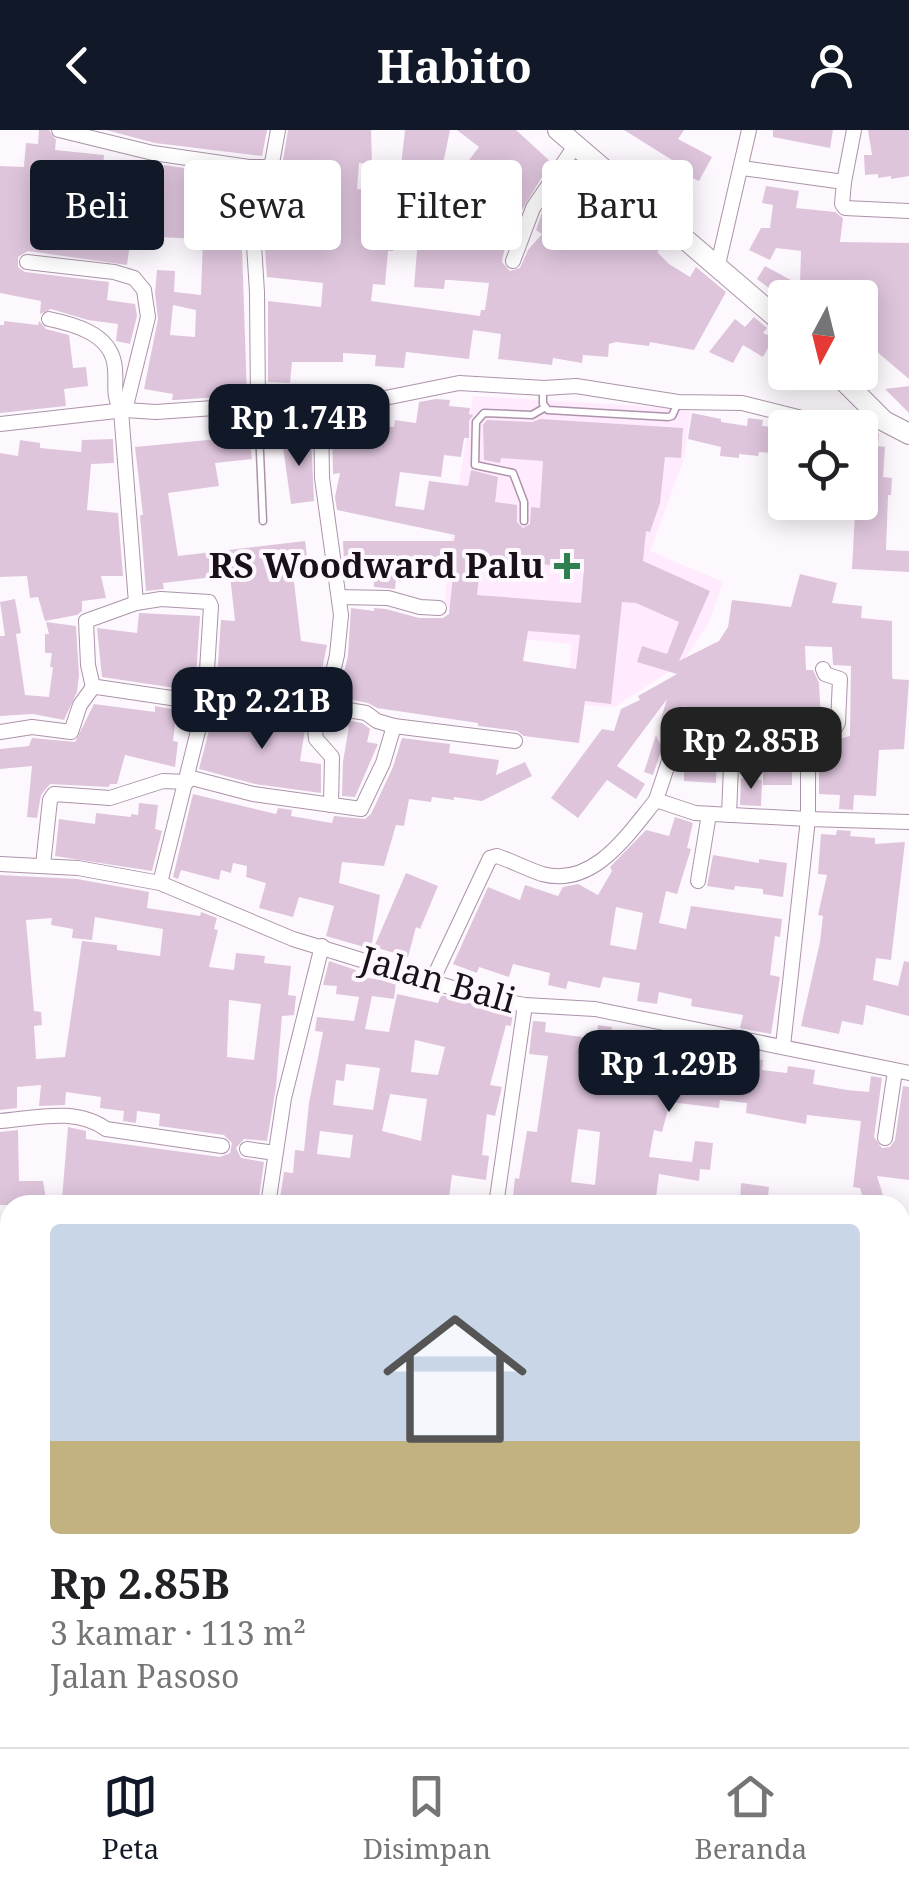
<!DOCTYPE html>
<html lang="id">
<meta charset="utf-8">
<style>
:root{--surface:#fff;--page:#f2f2f2;--text:#202124;--muted:#757577;--line:#e0e0e0;--accent:#111827}
body{margin:0;font-family:"Noto Serif",serif;background:var(--page);color:var(--text);height:100vh;display:flex;flex-direction:column;font-size:38px;white-space:nowrap}
*{box-sizing:border-box;margin:0}
p{font-size:32px;color:var(--muted)}
.icon{flex:none;width:55px;height:55px;fill:none;stroke:currentColor;stroke-width:2;stroke-linecap:round;stroke-linejoin:round}
.map{position:relative;flex:1;overflow:hidden}
.panel{position:absolute;left:0px;top:1065px;width:910px;height:552px;display:flex;flex-direction:column;background:var(--surface);border-radius:30px 30px 0 0;box-shadow:0 5px 25px #0003}
.panel>*{flex:none}
.top-card{position:absolute;left:30px;top:30px;width:850px;height:90px;display:flex;gap:20px}
.needle{width:65px;rotate:187deg}
.controls{position:absolute;left:768px;top:150px;display:grid;gap:20px}
.controls a{display:grid;place-items:center;width:110px;height:110px;border-radius:10px;background:var(--surface);box-shadow:0 5px 25px #0003;font-size:50px}
.price{position:absolute;translate:-50% -85px;padding:0 22px;border-radius:20px;background:var(--accent);color:#fff;font-size:32px;line-height:65px;filter:drop-shadow(0 2px 5px #0008)}
.price::after{content:'';position:absolute;left:50%;top:60px;width:30px;height:22px;margin-left:-15px;background:inherit;clip-path:polygon(0 0,100% 0,50% 100%)}
.price.selected{background:#222;color:#fff}
ul{padding:0;list-style:none}
li{display:grid;align-content:center;gap:20px;height:530px;padding:0 50px}
li span{display:grid;place-items:center;height:310px;border-radius:10px;color:#555}
li>.icon{margin-inline-start:auto}
span .icon{width:180px;height:180px;fill:#fffc;stroke-width:1}
li b{font-size:42px}
.chip{padding:0 35px;border-radius:10px;background:var(--surface);box-shadow:0 5px 25px #0003;font-size:35px;line-height:90px}
.chip.selected{background:var(--accent);color:#fff}
header{display:flex;justify-content:space-between;align-items:center;height:130px;padding:0 50px;background:var(--accent);color:#fff;font-size:45px;font-weight:700}
.dock{display:flex;justify-content:space-around;align-items:center;height:140px;border-top:2px solid var(--line);background:var(--surface);font-size:28px;color:var(--muted)}
.dock a{display:grid;justify-items:center;gap:5px}
.dock .selected{color:var(--accent)}
.map>svg:first-child{display:block}
</style>
<header><svg class="icon" aria-label="back" viewBox="0 0 24 24"><path d="M15 5l-7 7 7 7"/></svg>Habito<svg class="icon" aria-label="person" viewBox="0 0 24 24"><circle cx="12" cy="8" r="4"/><path d="M4 21q1-7 8-7t8 7"/></svg></header>
<div class="map">
<svg width="909" height="1617" viewBox="0 0 909 1617">
<rect width="100%" height="100%" fill="#fdf8fd"/>
<path fill="#ffebfd" d="M473 266 691 279 684 329 650 421 723 452 709 492 682 533 615 577 565 574 572 514 479 505 481 478H444L452 398Z"/>
<path fill="#fbe4f9" d="M109 1608H269L277 1617H109Z"/>
<g fill="#dec5dc" fill-rule="evenodd">
<path d="M39 0H49L56 10 55 20 104 25 103 40 132 43 129 79 132 81 162 82 164 35 198 40 197 58 240 60 247 265 176 270H172L173 264 144 259 158 189 155 163 157 140 175 141 174 162 201 165 203 109 131 106 127 135 28 121 18 127V137L25 142 109 152 107 170 135 174 137 186 130 214 116 211 118 194 88 190 51 179 40 184 41 171 0 163V36L24 37 26 13 38 14ZM73 48 106 51 103 79 97 78 95 102 68 99ZM173 175 196 180 195 207 170 205Z"/>
<path d="M106 0H267L262 26 155 13Z"/>
<path d="M288 0H371L372 34 359 33 357 59 370 60 369 71 397 73 405 0H450L434 77 436 74 511 84 502 132 510 141 520 138 528 120 542 104 536 100 542 83 569 44 599 69 586 85 606 101 618 85 630 93 627 98 659 120 657 122 669 134 690 147 696 137 726 162 694 220 650 212 649 216 616 212 609 214 608 227 583 225 582 233 553 228 552 235 498 229 501 204 473 200 469 229 406 222 404 238 375 236 376 225 343 223V232H292L290 253 268 252V171L321 177 323 153 267 147 260 48 273 46 282 36ZM396 95 419 97 414 157 444 159 445 150H450L489 153 485 180H481L480 186 371 171 373 154 385 155 388 121H393Z"/>
<path d="M457 0H516L551 32 519 85 460 42 479 17Z"/>
<path d="M624 0H684L678 9 712 27 699 51 682 43 685 38Z"/>
<path d="M773 0H833L830 18 773 7Z"/>
<path d="M868 0H909V46L891 49V46L878 48V44L865 45 864 25H872Z"/>
<path d="M766 56 799 61 796 78 835 82 843 88 840 112 909 113V249L869 215 860 168H782L757 149 765 136 800 155 801 121 776 118 770 130 749 120 761 98H770L773 75 762 73Z"/>
<path d="M754 187 767 198 763 203 784 213 779 224 768 218 763 227 743 215 733 233 709 222 735 189 745 197Z"/>
<path d="M4 191 38 195 39 191 46 199 69 205 73 238 86 237 88 256 64 259 66 276 0 283V195H4Z"/>
<path d="M909 256V283L885 259Z"/>
<path d="M436 269 450 270 449 276 470 278 469 284 473 285 469 291V308H464L461 327 444 325 441 347 400 342 395 376 424 380 429 351 468 356 471 340 498 347 495 372 517 375V392L523 398 530 394 531 377 540 378 543 331 501 328 500 333 484 330 483 295 487 290 532 292 540 289 683 298 681 328 665 327 660 373 650 402 646 401 643 431 710 461 679 531 719 511 728 497 732 470 791 477 800 444 837 453 832 473 862 476 861 488 892 491V546L893 549 909 550 904 619 879 620 876 666 854 665 853 680 839 679 840 665 819 664V635H824L825 613 850 606 851 536 833 535 832 517 805 516 806 540H813L819 553 821 592 803 599 797 609H792V655H763V616H745V584L734 577 718 585 716 653 684 651V576L661 589 667 569 617 636 645 654 636 669 607 650 578 688 551 668 602 599 614 601 621 579 640 570 638 566 677 544 637 532 642 516 667 524 679 492 636 473 622 472 611 574 585 571 579 613 524 606 517 601 478 596V593L377 578 368 573 338 567 348 526 351 478 374 481V478L386 479 419 488H443L449 484 454 436 398 428 395 459 374 457 373 433H344L343 411H454L455 405 337 380 335 367 340 343 333 344 332 292 394 297 395 290 416 293 419 272ZM481 429 584 438 581 473 477 465ZM528 501 580 505 576 539 523 531Z"/>
<path d="M692 283 721 289V292L747 296 748 288 763 290 762 296 785 298V324L759 322 758 326 739 324V328L720 326 721 317 688 309Z"/>
<path d="M860 301H875L879 304 878 316 885 317 883 347 892 348 891 365H888L886 420 909 421V442L852 439 855 383 859 384 865 309H860Z"/>
<path d="M249 306 252 329 215 333 219 356 168 363 178 426 305 411 308 434 292 435 301 511 327 515 317 565 216 562 221 490 235 491 230 445 163 453 164 459 146 461 140 385H143L135 317Z"/>
<path d="M311 306 314 371 291 374 282 310Z"/>
<path d="M113 309 114 333 91 334 87 380 118 383 123 446H101L106 468 82 471V481L77 485 45 491 38 467 30 468 27 446 0 447V323L18 326 20 310 40 313V318L81 322 82 310Z"/>
<path d="M15 469 21 503 16 504 25 565 49 567 53 537H50L52 523H45V504H49L46 492 76 496 79 545 77 562 64 590 33 584 0 586V506H5L0 472Z"/>
<path d="M139 483 200 486 195 561 102 547 97 498 137 503Z"/>
<path d="M94 574 155 582V576L177 580 173 611 178 612 175 637 125 625 117 654H110L109 657 50 654 41 665 37 688 27 687 32 636 0 639V619L29 616 32 608 75 612Z"/>
<path d="M240 585 307 586 300 631 321 634V663L255 654 199 639 212 589 239 593Z"/>
<path d="M345 590 362 593 370 599 367 612 378 614 355 667 342 666 343 632 349 596 344 595Z"/>
<path d="M656 605 662 618 653 645 644 642Z"/>
<path d="M402 608 450 614 449 623 499 630 496 645 525 632 532 646 482 671 454 667V670L432 667 431 672 409 669 404 696 396 695 384 736 342 732 339 753 380 765 371 819 326 806 334 776 299 767 293 787 259 778 266 753 246 747 247 736 233 733 231 743 221 740 219 750 181 740 178 749 173 747 193 664 276 684 278 678 292 680 291 686 332 693 334 686 365 689 371 684 393 637Z"/>
<path d="M741 648 762 650 761 676 740 675Z"/>
<path d="M139 673 158 675 155 699 162 701 152 741 55 726 59 689 95 694 96 683 131 687V684L138 685Z"/>
<path d="M675 687 693 693 687 718 691 719 677 764 666 761 659 793 686 799 691 776 782 789 780 807 775 806 770 845 780 847 771 904 740 898 743 885 691 876 692 869 659 862 657 874 637 871 640 853 603 847 600 858 568 851 566 859 548 855 550 843 513 834 509 847 479 837 477 843 453 834 488 757 520 770 525 755 558 766 563 757 578 754 598 765 612 741 610 737 646 700 669 706ZM616 777 643 783 636 820 610 815Z"/>
<path d="M837 700 851 701 850 706 875 708V714L905 712 891 830 876 828 873 850 898 856 904 831 909 832V886L866 875 863 895 842 891 839 904 801 896 820 812 823 786 818 785 827 745 818 744 821 704 836 705Z"/>
<path d="M713 725 759 733V729L787 733 783 767 763 764V759L735 756 734 760 707 756Z"/>
<path d="M406 743 438 756 420 799 416 797 408 827 374 817Z"/>
<path d="M0 745 77 749 149 762 147 778 200 786 201 782 217 788 214 799 218 800 209 837 234 840 236 823 265 826 264 833 291 836 288 865 296 866 294 885 282 886 276 957 267 1011 244 1009 236 1018 241 1028 264 1032 258 1075H143L62 1069 68 997 86 1001V1009L220 1027 230 1023 232 1013 224 1005 159 996 160 984 137 981 136 993 123 991 124 981 100 978 101 967 66 962 65 975 39 976 41 955 17 957V978L0 980ZM95 787 163 799 160 826 117 820V815L82 811 65 927 36 929 34 896 42 895 41 882 34 881 26 790 52 788 51 795 73 799 72 808 92 810ZM229 870 261 874 254 930 227 927Z"/>
<path d="M329 831 356 840 355 846 396 852 394 869 372 866 365 899 389 902 397 864 438 873 441 865 513 884 511 896 506 895 490 955 502 957 495 986 487 984 482 1025 489 1026 486 1050 452 1045 448 1075H279L284 1042 293 1043 295 1020 304 1021 309 973 323 902 315 901 317 887 354 891 359 867 336 864 337 856 323 855ZM415 910 445 917 438 945 411 942ZM346 934 380 938 373 980 333 975 336 950 344 951ZM390 964 427 969 421 1011 382 1001ZM320 1001 353 1005 350 1028 317 1024Z"/>
<path d="M533 891 546 892 545 902 597 909 598 895 612 897 611 903 645 908 646 900 650 901 669 905V910L695 913V910L751 922 750 928 763 930 762 940 787 943 788 936 815 940 813 954 847 960 869 962 871 946 882 948 874 1007 882 1018 890 1017 895 1010 903 956 909 957V1050L877 1046 886 1075H865L860 1058 853 1057 861 991 807 985 806 994 746 983 747 973 720 970 719 978 670 972 662 1002 654 1000 649 1027 692 1032 695 1011 713 1013 710 1040 700 1039 699 1051 659 1044 655 1075H512L515 1048 519 1049 527 1001 537 1002 548 926 529 924ZM578 999 600 1002 595 1055 571 1052Z"/>
<path d="M18 1000 19 1051H43L47 1075H0V1002Z"/>
<path d="M741 1053 769 1057 767 1075H740Z"/>
</g>
<g fill="none" stroke-linecap="round" stroke-linejoin="round">
<g stroke="#ac93aa" stroke-width="9">
<g id="service">
<path d="M543 259V274L548 280 668 287 672 286 678 273"/>
<path d="M258 277 263 391"/>
<path d="M524 391V372L513 343 475 335 476 292 484 283 532 285 544 278"/>
</g>
</g>
<g stroke="#ac93aa" stroke-width="16">
<g id="minor">
<path d="M59 0 153 23 249 37 257 162 258 275"/>
<path d="M249 37H267L272 33 278 0"/>
<path d="M742 38 844 52 842 74 845 78 909 81"/>
<path d="M844 52 854 0"/>
<path d="M513 131 533 78 575 16"/>
<path d="M27 132 114 142 134 148 144 160 148 187 125 280"/>
<path d="M717 139 749 0"/>
<path d="M49 189C73 194 108 203 114 232 118 250 111 263 121 280L136 473 161 469 209 472 211 476 205 573 160 753"/>
<path d="M321 281 322 348 341 485 337 525 325 576 315 599 316 609 332 627 331 675"/>
<path d="M0 294 125 280 156 282 258 275 321 281 459 253 544 258 576 256 678 272 742 273 802 288 884 291"/>
<path d="M339 467 388 468 420 477 439 478"/>
<path d="M93 557 88 535 86 491 136 473"/>
<path d="M0 602 32 597 71 602 80 575 93 557H97L205 573 325 576 366 583 377 591 394 596 515 611"/>
<path d="M188 647 253 664 361 679 383 633 394 596"/>
<path d="M656 670 674 616"/>
<path d="M729 685 733 587"/>
<path d="M0 734 78 738 160 753 293 809 482 867 525 875 595 879 909 943"/>
<path d="M43 735 50 670 54 664 110 668 163 651 187 652"/>
<path d="M698 751 709 684"/>
<path d="M432 851 490 728 497 726C512 731 527 739 542 744 594 758 628 704 656 670L695 683 808 689V608L835 598 838 593 840 549 825 544 823 539"/>
<path d="M783 916 808 689 909 692"/>
<path d="M0 991C36 988 76 977 106 999L222 1016"/>
<path d="M885 1008 895 941"/>
<path d="M247 1019 275 1023"/>
<path d="M268 1075 284 968 322 816"/>
<path d="M496 1075 525 875"/>
<path d="M0 1139 10 1137"/>
<path d="M900 1174H909"/>
<path d="M900 1440 909 1443"/>
<path d="M442 1608 443 1617"/>
<path d="M677 1611 722 1617"/>
</g>
</g>
<g stroke="#ac93aa" stroke-width="20">
<path id="tertiary" d="M68 1617 87 1608"/>
</g>
<g stroke="#ac93aa" stroke-width="22">
<g id="secondary">
<path d="M558 0 785 195"/>
<path d="M835 242 884 291 909 304"/>
</g>
</g>
<g stroke="#ac93aa" stroke-width="25">
<g id="trunk">
<path d="M0 1303 10 1349"/>
<path d="M278 1608 286 1617"/>
<path d="M103 1617V1608"/>
</g>
</g>
<use href="#service" stroke="#fff" stroke-width="6"/>
<use href="#minor" stroke="#fff" stroke-width="14"/>
<use href="#tertiary" stroke="#fff" stroke-width="18"/>
<use href="#secondary" stroke="#fff" stroke-width="20"/>
<use href="#trunk" stroke="#fff" stroke-width="22"/>
</g>
<path fill="#2e8051" stroke="#fdf8fd" stroke-width="4" d="M562 421h10v10h10v10h-10v10h-10v-10h-10v-10h10z"/>
<g text-anchor="middle" stroke-width="8" stroke-linejoin="round" paint-order="stroke">
<g font-size="35" font-weight="bold" fill="#191019" stroke="#fdf8fd" text-anchor="end">
<text x="544" y="448">RS Woodward Palu</text>
</g>
<g font-size="35" fill="#191019" stroke="#fdf8fd">
<text transform="translate(438 850) rotate(16)" y="12">Jalan Bali</text>
</g>
</g>
</svg>
<div class="controls">
<a><svg class="needle" viewBox="-14 -14 28 28"><path d="M0-13l5 13h-10z" fill="#e53935"/><path d="M0 13l5-13h-10z" fill="#757577"/></svg></a>
<a><svg class="icon" aria-label="locate" viewBox="0 0 24 24"><circle cx="12" cy="12" r="6"/><path d="M12 2v4M12 18v4M2 12h4M18 12h4"/></svg></a>
</div>
<b class="price" style="left:299px;top:339px">Rp 1.74B</b>
<b class="price" style="left:262px;top:622px">Rp 2.21B</b>
<b class="price selected" style="left:751px;top:662px">Rp 2.85B</b>
<b class="price" style="left:669px;top:985px">Rp 1.29B</b>
<div class="top-card">
<a class="chip selected">Beli</a>
<a class="chip">Sewa</a>
<a class="chip">Filter</a>
<a class="chip">Baru</a>
</div>
<section class="panel">
<ul>
<li><span style="background:linear-gradient(#c9d6e8 70%,#c2b280 0)"><svg class="icon" aria-label="home" viewBox="0 0 24 24"><path d="M3 11l9-7 9 7M6 9v11h12V9"/></svg></span><div><b>Rp 2.85B</b><p>3 kamar · 113 m²</p><p>Jalan Pasoso</p></div></li>
</ul>
</section>
</div>
<nav class="dock">
<a class="selected"><svg class="icon" aria-label="map" viewBox="0 0 24 24"><path d="M3 6l6-2 6 2 6-2v14l-6 2-6-2-6 2zM9 4v14M15 6v14"/></svg>Peta</a>
<a><svg class="icon" aria-label="saved" viewBox="0 0 24 24"><path d="M7 4h10v16l-5-4-5 4z"/></svg>Disimpan</a>
<a><svg class="icon" aria-label="home" viewBox="0 0 24 24"><path d="M3 11l9-7 9 7M6 9v11h12V9"/></svg>Beranda</a>
</nav>
